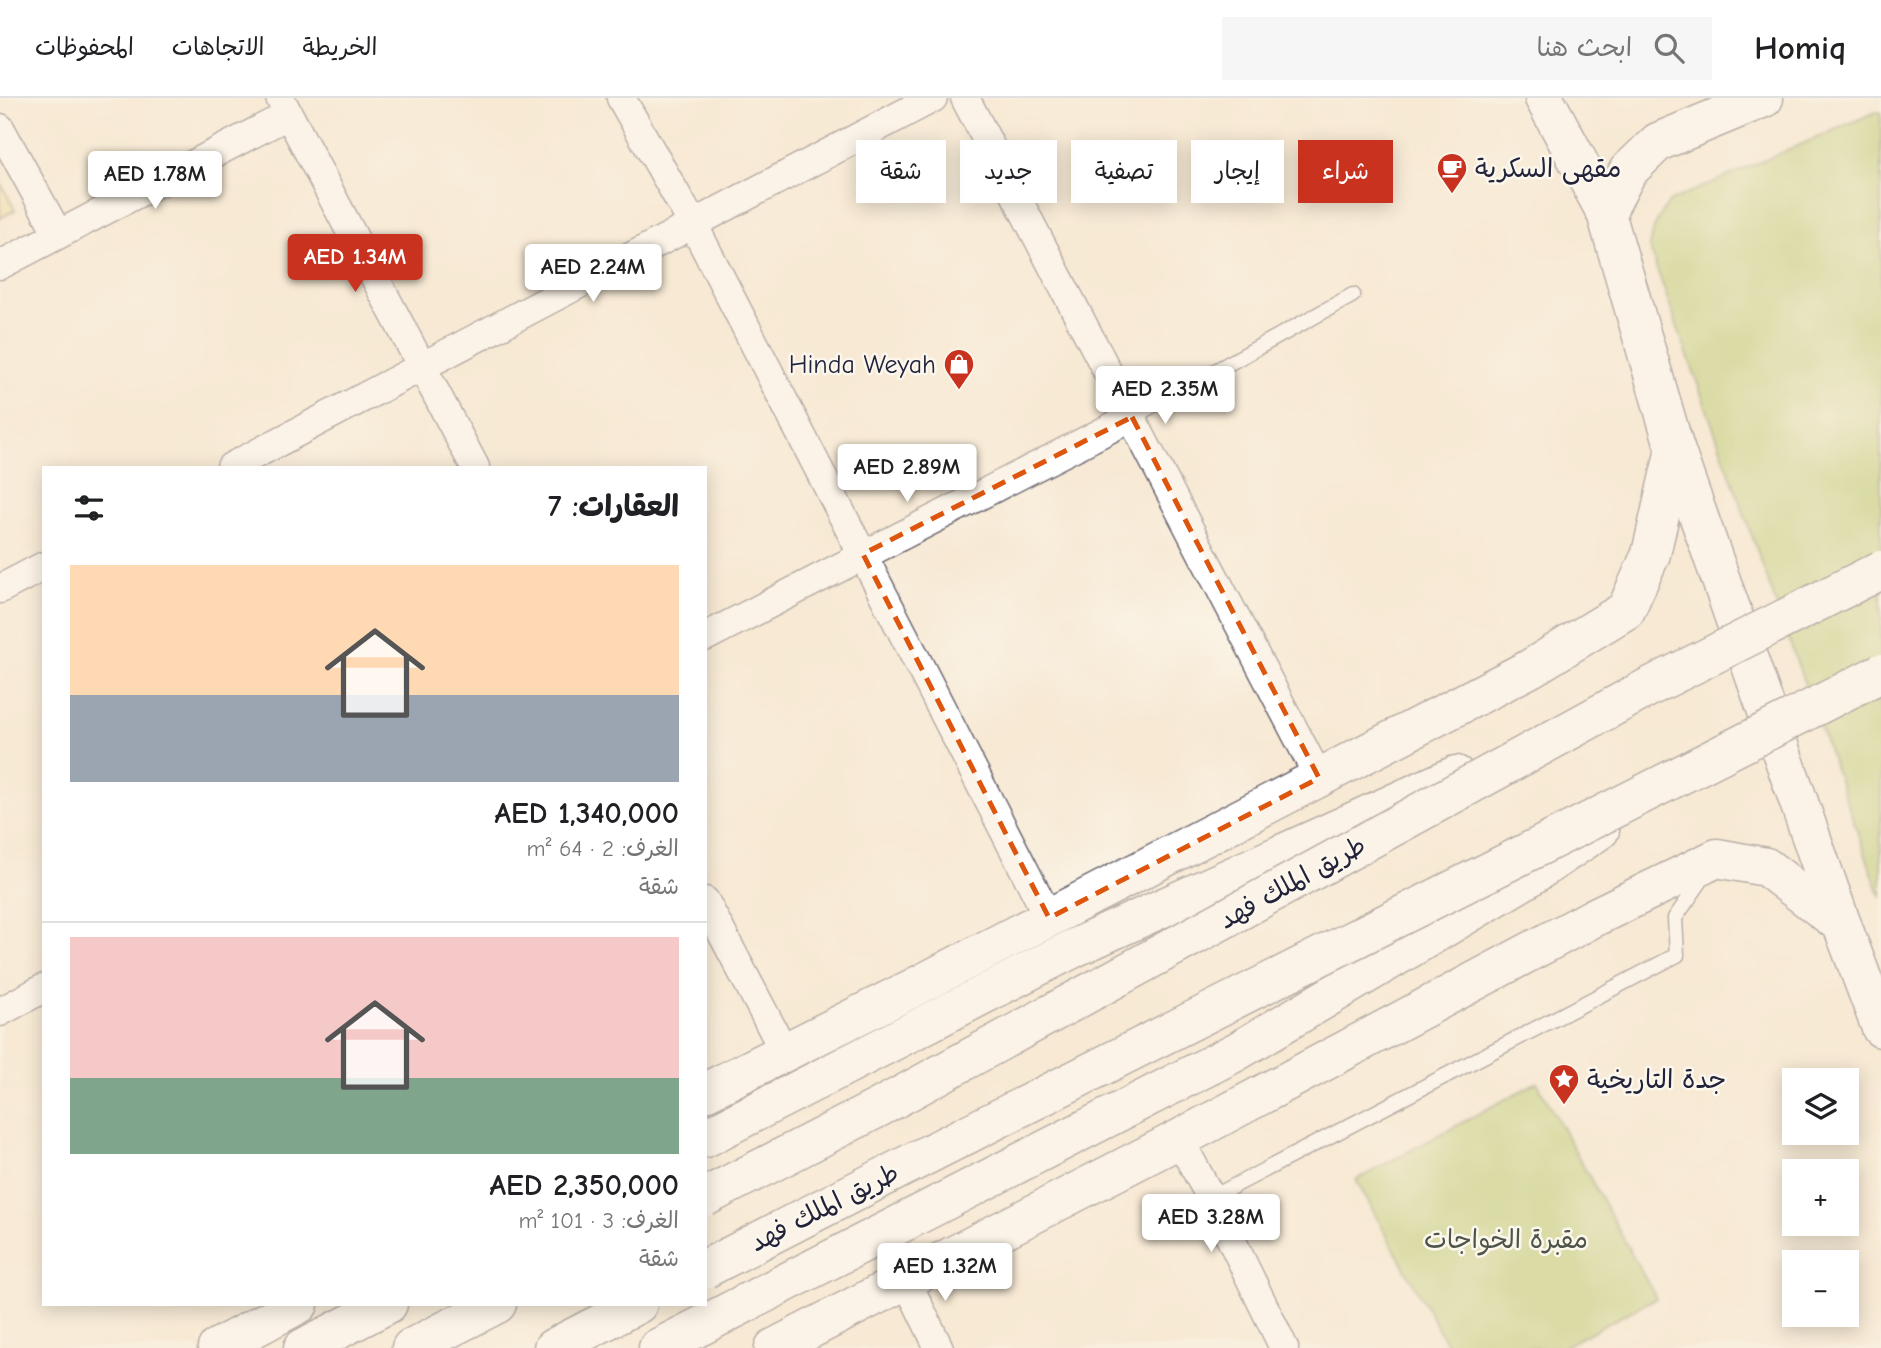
<!DOCTYPE html>
<html lang="ar">
<meta charset="utf-8">
<style>
:root{--surface:#fff;--page:#f6f6f6;--text:#202124;--muted:#757577;--line:#e0e0e0;--accent:#c8321e}
body{margin:0;font-family:"Comic Neue","Playpen Sans Arabic",sans-serif;background:var(--page);color:var(--text);direction:rtl;height:100vh;display:flex;flex-direction:column;font-size:26px;white-space:nowrap}
*{box-sizing:border-box;margin:0}
p{font-size:23px;color:var(--muted)}
.icon{flex:none;width:38px;height:38px;fill:none;stroke:currentColor;stroke-width:2;stroke-linecap:round;stroke-linejoin:round}
.map{position:relative;flex:1;overflow:hidden;direction:ltr}
.sheet{position:absolute;left:42px;top:368px;width:665px;height:840px;display:flex;flex-direction:column;background:var(--surface);border-radius:0px;box-shadow:0 4px 18px #0003;direction:rtl}
.sheet>*{flex:none}
.banner{position:absolute;left:728px;top:42px;width:665px;height:63px;direction:rtl;display:flex;gap:14px}
.fabs{position:absolute;left:1782px;top:970px;display:grid;gap:14px}
.fabs a{display:grid;place-items:center;width:77px;height:77px;border-radius:0px;background:var(--surface);box-shadow:0 4px 18px #0003;font-size:35px}
.price{position:absolute;translate:-50% -60px;padding:0 16px;border-radius:7px;background:#fff;color:#222;font-size:23px;line-height:46px;filter:drop-shadow(0 2px 4px #0008)}
.price::after{content:'';position:absolute;left:50%;top:42px;width:21px;height:16px;margin-left:-10px;background:inherit;clip-path:polygon(0 0,100% 0,50% 100%)}
.price.active{background:var(--accent);color:#fff}
ul{padding:0;list-style:none}
li{display:grid;align-content:center;gap:14px;height:371px;padding:0 28px}
li+li{border-top:2px solid var(--line)}
li span{display:grid;place-items:center;height:217px;border-radius:0px;color:#555}
li>.icon{margin-inline-start:auto}
span .icon{width:126px;height:126px;fill:#fffc;stroke-width:1}
li b{font-size:30px}
h2{display:flex;justify-content:space-between;align-items:center;height:84px;padding:0 28px;font-size:30px}
.pill{padding:0 24px;border-radius:0px;background:var(--surface);box-shadow:0 4px 18px #0003;font-size:24px;line-height:63px}
.pill.active{background:var(--accent);color:#fff}
header{display:flex;align-items:center;gap:42px;box-sizing:border-box;height:98px;padding:0 35px;background:var(--surface);border-bottom:2px solid var(--line)}
header strong{font-size:33px}
nav{display:flex;gap:38px;margin-inline-start:auto;font-size:24px}
.search{width:490px;height:63px;background:var(--page);display:flex;align-items:center;gap:18px;box-sizing:border-box;padding:0 24px;border-radius:0px;color:var(--muted);font-size:26px}
.map>svg:first-child{display:block}
</style>
<header>
<strong>Homiq</strong>
<div class="search"><svg class="icon" aria-label="search" viewBox="0 0 24 24"><circle cx="10" cy="10" r="6"/><path d="M15 15l6 6"/></svg>ابحث هنا</div>
<nav><a>الخريطة</a><a>الاتجاهات</a><a>المحفوظات</a></nav>
</header>
<div class="map">
<svg width="1881" height="1250" viewBox="0 0 1881 1250">
<rect width="100%" height="100%" fill="#fbf7ec"/>
<filter id="ink" filterUnits="userSpaceOnUse"><feTurbulence type="fractalNoise" baseFrequency=".0143" numOctaves="2"/><feDisplacementMap in="SourceGraphic" scale="14" xChannelSelector="R" yChannelSelector="G"/><feConvolveMatrix kernelMatrix="1 2 1 2 8 2 1 2 1" color-interpolation-filters="sRGB"/></filter>
<filter id="wash" filterUnits="userSpaceOnUse"><feTurbulence type="fractalNoise" baseFrequency=".00686" numOctaves="4" result="noise"/><feDisplacementMap in="SourceGraphic" scale="28" xChannelSelector="R" yChannelSelector="G"/><feGaussianBlur stdDeviation="1.57" result="paint"/><feColorMatrix in="noise" values="0 0 0 0 0 0 0 0 0 0 0 0 0 0 0 0 0 1.4 0 .05"/><feComposite in="paint" operator="in"/></filter>
<g filter="url(#wash)">
<rect width="100%" height="100%" fill="#f7e9d4"/>
<g fill="#b6ca6e" stroke="#6c7654" stroke-width="2">
<path d="M1876 14H1881V800L1649 149C1652 130 1659 118 1670 103Z"/>
<path d="M1537 984 1656 1200 1561 1250H1449L1356 1082Z"/>
</g>
<path fill="#eeda9e" stroke="#887e6c" stroke-width="2" d="M0 84 15 112 0 120Z"/>
</g>
<g filter="url(#ink)">
<g fill="none" stroke-linecap="round" stroke-linejoin="round">
<g stroke="#6d6871" stroke-width="17">
<g id="lane">
<path d="M1132 319 1353 197"/>
<path d="M1211 1100 1677 857 1675 820 1705 777"/>
</g>
</g>
<g stroke="#6d6871" stroke-width="31">
<g id="street">
<path d="M280 0 475 369"/>
<path d="M621 0 693 126 1049 820"/>
<path d="M965 0 1319 680"/>
<path d="M0 30 58 136"/>
<path d="M0 167 288 17"/>
<path d="M231 369 933 0"/>
<path d="M0 491 44 468"/>
<path d="M705 539 1132 319"/>
<path d="M705 803 785 955"/>
<path d="M0 914 44 890"/>
<path d="M1179 1041 1211 1100 1284 1250"/>
<path d="M906 1182 939 1250"/>
</g>
</g>
<g stroke="#6d6871" stroke-width="41">
<g id="primary">
<path d="M1544 0 1606 115 1675 351 1842 827 1881 930"/>
<path d="M1606 115 1628 73 1658 44 1764 0"/>
<path d="M705 994 913 890 1531 570 1626 512 1651 456 1675 351"/>
<path d="M217 1250 299 1206"/>
<path d="M658 1250 1236 954 1528 780 1600 732"/>
<path d="M774 1250 1179 1041 1595 819 1717 760 1766 769 1842 827"/>
</g>
</g>
<g stroke="#6d6871" stroke-width="41">
<g id="highway">
<path d="M705 1040 1074 850 1456 677"/>
<path d="M303 1250 388 1206"/>
<path d="M411 1250 497 1206"/>
<path d="M553 1250 638 1206"/>
</g>
</g>
<use href="#lane" stroke="#fff" stroke-width="14"/>
<use href="#street" stroke="#fff" stroke-width="28"/>
<use href="#primary" stroke="#fff" stroke-width="38"/>
<use href="#highway" stroke="#fff" stroke-width="38"/>
<g stroke="#6d6871" stroke-width="41" stroke-linecap="butt">
<g id="highway-bridge">
<path d="M705 1099 880 1009 1649 589 1881 472"/>
<path d="M705 1171C1095 968 1490 776 1881 575"/>
</g>
</g>
<use href="#highway-bridge" stroke="#fff" stroke-width="38"/>
</g>
</g>
<path d="M0 0H1881V1250H0ZM1132 319 1319 680 1049 820 863 456Z" fill="#f7e9d4" fill-opacity=".55" fill-rule="evenodd"/>
<path fill="none" stroke="#de560e" stroke-width="5" stroke-dasharray="14 9" stroke-linejoin="round" d="M1132 319 1319 680 1049 820 863 456Z"/>
<defs>
<g id="cafe-pin" transform="scale(1.575)"><path d="M0 17L-7.5 6A9.5 9.5 0 1 1 7.5 6Z" fill="#c8321e" stroke="#fbf7ec"/><path d="M-5.5-4.5H6V0H3Q3 3.5 0 3.5H-2.5Q-5.5 3.5-5.5 0ZM3-3.2v2h1.7v-2ZM-6 4.5H4V6H-6Z" fill="#fff"/></g>
<g id="shop-pin" transform="scale(1.575)"><path d="M0 17L-7.5 6A9.5 9.5 0 1 1 7.5 6Z" fill="#c8321e" stroke="#fbf7ec"/><path d="M-5-2.5h2.3a2.7 3.5 0 0 1 5.4 0H5L5.5 6h-11ZM-1.5-2.5h3a1.5 2.3 0 0 0-3 0Z" fill="#fff"/></g>
<g id="sight-pin" transform="scale(1.575)"><path d="M0 17L-7.5 6A9.5 9.5 0 1 1 7.5 6Z" fill="#c8321e" stroke="#fbf7ec"/><path d="M0-6L1.8-2.2L6-1.7L2.9 1.2L3.7 5.4L0 3.3L-3.7 5.4L-2.9 1.2L-6-1.7L-1.8-2.2Z" fill="#fff"/></g>
</defs>
<g fill-rule="evenodd">
<use href="#cafe-pin" x="1452" y="70"/>
<use href="#shop-pin" x="959" y="266"/>
<use href="#sight-pin" x="1564" y="981"/>
</g>
<g text-anchor="middle" stroke-width="5" stroke-linejoin="round" paint-order="stroke">
<g font-size="26" fill="#22223b" stroke="#fbf7ec" text-anchor="start">
<text x="1475" y="79">مقهى السكرية</text>
<text x="936" y="275" text-anchor="end">Hinda Weyah</text>
<text x="1587" y="990">جدة التاريخية</text>
</g>
<g font-size="26" fill="#22223b" stroke="#fbf7ec">
<text transform="translate(1292 784) rotate(-29)" y="9">طريق الملك فهد</text>
<text transform="translate(824 1109) rotate(-27)" y="9">طريق الملك فهد</text>
</g>
<g font-size="26" fill="#4e544a" stroke="#fbf7ec">
<text x="1506" y="1150">مقبرة الخواجات</text>
</g>
</g>
</svg>
<div class="fabs">
<a><svg class="icon" aria-label="layers" viewBox="0 0 24 24"><path d="M12 4l9 5-9 5-9-5zM3 14l9 5 9-5"/></svg></a>
<a>+</a>
<a>−</a>
</div>
<b class="price" style="left:155px;top:113px">AED 1.78M</b>
<b class="price active" style="left:355px;top:196px">AED 1.34M</b>
<b class="price" style="left:593px;top:206px">AED 2.24M</b>
<b class="price" style="left:1165px;top:328px">AED 2.35M</b>
<b class="price" style="left:907px;top:406px">AED 2.89M</b>
<b class="price" style="left:1211px;top:1156px">AED 3.28M</b>
<b class="price" style="left:945px;top:1205px">AED 1.32M</b>
<div class="banner">
<a class="pill active">شراء</a>
<a class="pill">إيجار</a>
<a class="pill">تصفية</a>
<a class="pill">جديد</a>
<a class="pill">شقة</a>
</div>
<section class="sheet">
<h2>العقارات: 7<svg class="icon" aria-label="filters" viewBox="0 0 24 24"><path d="M4 7h16M4 17h16"/><circle cx="9" cy="7" r="2"/><circle cx="15" cy="17" r="2"/></svg></h2>
<ul>
<li><span style="background:linear-gradient(#ffd9b3 60%,#9aa5b1 0)"><svg class="icon" aria-label="home" viewBox="0 0 24 24"><path d="M3 11l9-7 9 7M6 9v11h12V9"/></svg></span><div><b>AED 1,340,000</b><p>الغرف: 2 · 64 m²</p><p>شقة</p></div></li>
<li><span style="background:linear-gradient(#f6c9c9 65%,#7fa58c 0)"><svg class="icon" aria-label="home" viewBox="0 0 24 24"><path d="M3 11l9-7 9 7M6 9v11h12V9"/></svg></span><div><b>AED 2,350,000</b><p>الغرف: 3 · 101 m²</p><p>شقة</p></div></li>
</ul>
</section>
</div>
